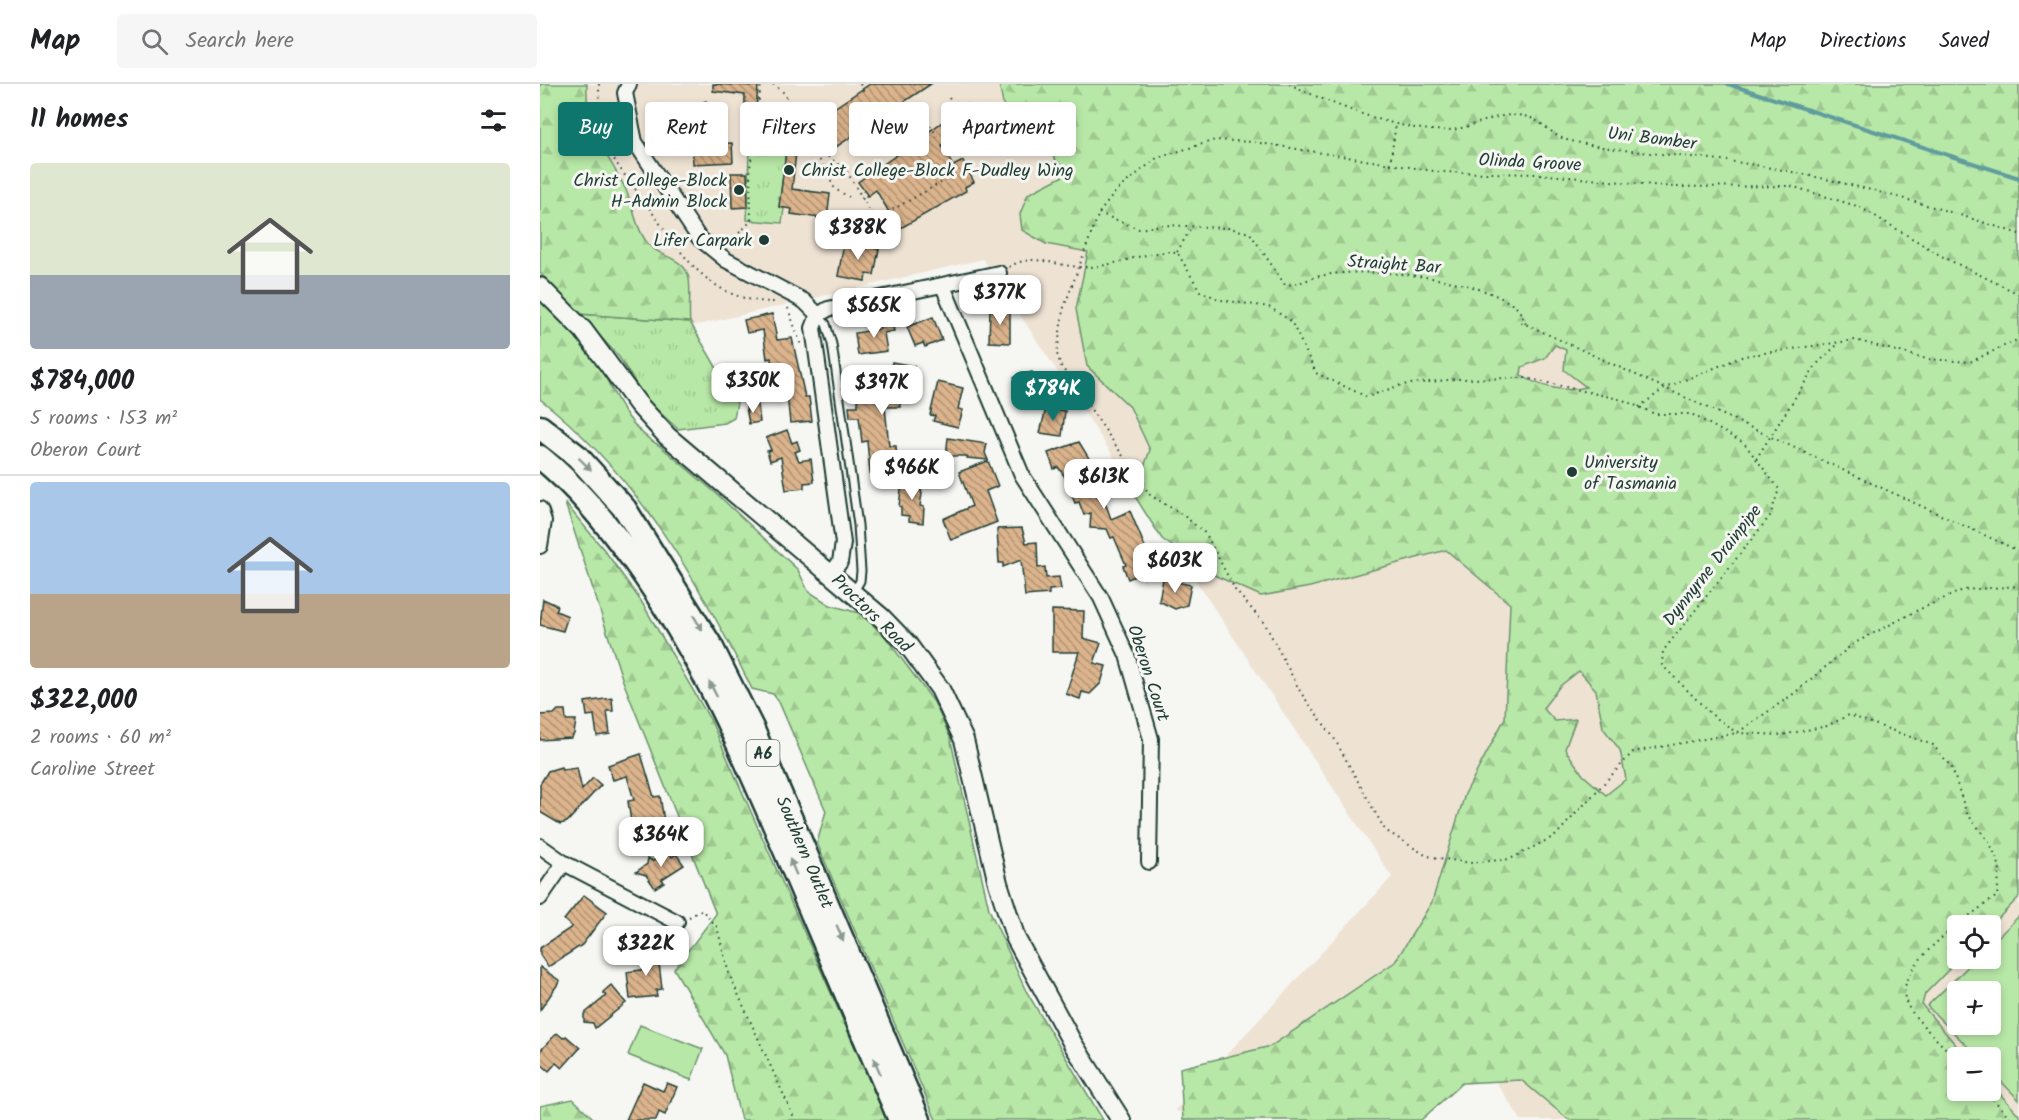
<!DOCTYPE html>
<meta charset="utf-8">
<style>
:root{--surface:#fff;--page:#f6f6f6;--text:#202124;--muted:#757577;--line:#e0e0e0;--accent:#0f766e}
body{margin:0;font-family:Kalam,sans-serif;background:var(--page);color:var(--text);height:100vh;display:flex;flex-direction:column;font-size:22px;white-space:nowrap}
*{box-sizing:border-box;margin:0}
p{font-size:20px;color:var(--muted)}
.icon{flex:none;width:33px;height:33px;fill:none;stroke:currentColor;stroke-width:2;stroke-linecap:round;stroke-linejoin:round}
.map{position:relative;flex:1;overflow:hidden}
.drawer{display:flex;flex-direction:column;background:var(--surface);width:540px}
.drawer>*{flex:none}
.top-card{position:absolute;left:18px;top:18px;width:570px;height:54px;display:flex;gap:12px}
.controls{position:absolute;left:1407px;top:831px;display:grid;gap:12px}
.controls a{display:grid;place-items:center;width:54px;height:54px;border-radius:6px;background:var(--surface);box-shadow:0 3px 9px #0003;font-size:30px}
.price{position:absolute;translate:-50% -51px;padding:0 14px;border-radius:12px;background:#fff;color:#222;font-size:20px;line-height:39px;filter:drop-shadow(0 2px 3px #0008)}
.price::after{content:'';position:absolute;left:50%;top:36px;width:18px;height:14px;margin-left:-9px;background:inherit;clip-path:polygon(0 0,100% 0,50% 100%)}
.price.current{background:var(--accent);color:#fff}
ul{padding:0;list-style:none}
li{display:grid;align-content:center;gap:12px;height:318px;padding:0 30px}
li+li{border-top:2px solid var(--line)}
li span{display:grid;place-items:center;height:186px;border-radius:6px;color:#555}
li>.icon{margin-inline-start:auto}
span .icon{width:108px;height:108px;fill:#fffc;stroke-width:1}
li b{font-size:26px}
h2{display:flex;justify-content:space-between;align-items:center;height:72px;padding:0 30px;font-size:26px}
.pill{padding:0 21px;border-radius:6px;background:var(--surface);box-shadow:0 3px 9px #0003;font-size:21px;line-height:54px}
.pill.current{background:var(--accent);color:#fff}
header{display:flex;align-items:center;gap:36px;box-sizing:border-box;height:84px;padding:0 30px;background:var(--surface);border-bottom:2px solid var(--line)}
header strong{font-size:28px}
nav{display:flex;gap:33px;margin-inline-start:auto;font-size:21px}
.search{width:420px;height:54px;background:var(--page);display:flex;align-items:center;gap:15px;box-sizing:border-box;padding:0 21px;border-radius:6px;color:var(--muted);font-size:22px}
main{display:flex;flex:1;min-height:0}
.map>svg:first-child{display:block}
</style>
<header>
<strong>Map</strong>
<div class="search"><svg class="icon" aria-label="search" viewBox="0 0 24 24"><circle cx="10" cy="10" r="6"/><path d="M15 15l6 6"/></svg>Search here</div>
<nav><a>Map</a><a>Directions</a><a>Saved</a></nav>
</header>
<main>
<section class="drawer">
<h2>11 homes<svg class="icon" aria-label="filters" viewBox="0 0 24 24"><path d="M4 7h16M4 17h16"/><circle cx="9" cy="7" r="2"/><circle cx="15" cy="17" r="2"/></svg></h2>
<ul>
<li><span style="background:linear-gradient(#dfe7d0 60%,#9aa5b1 0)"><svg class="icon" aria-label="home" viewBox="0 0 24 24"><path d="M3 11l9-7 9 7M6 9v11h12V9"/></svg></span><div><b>$784,000</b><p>5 rooms · 153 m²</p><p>Oberon Court</p></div></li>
<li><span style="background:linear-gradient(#a9c7e8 60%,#b9a48a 0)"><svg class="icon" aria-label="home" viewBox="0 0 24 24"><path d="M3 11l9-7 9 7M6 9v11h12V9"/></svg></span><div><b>$322,000</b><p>2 rooms · 60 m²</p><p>Caroline Street</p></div></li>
</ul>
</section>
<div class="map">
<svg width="1479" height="1036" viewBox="0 0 1479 1036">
<defs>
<pattern id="grass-tufts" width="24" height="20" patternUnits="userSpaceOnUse" patternTransform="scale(1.5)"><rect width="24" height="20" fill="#b8e8a7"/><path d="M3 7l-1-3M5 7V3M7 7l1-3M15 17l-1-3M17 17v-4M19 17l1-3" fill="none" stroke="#9ec890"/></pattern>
<pattern id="forest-firs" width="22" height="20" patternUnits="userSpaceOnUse" patternTransform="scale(1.5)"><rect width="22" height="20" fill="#b8e8a7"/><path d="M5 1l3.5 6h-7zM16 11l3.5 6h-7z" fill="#9ec890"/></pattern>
<pattern id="building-back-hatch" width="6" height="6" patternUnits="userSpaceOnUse" patternTransform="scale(1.5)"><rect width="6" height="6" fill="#dbb38c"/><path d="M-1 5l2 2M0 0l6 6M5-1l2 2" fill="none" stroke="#b19373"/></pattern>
</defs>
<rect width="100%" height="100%" fill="#f6f6f2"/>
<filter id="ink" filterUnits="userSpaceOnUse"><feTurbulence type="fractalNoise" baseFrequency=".0167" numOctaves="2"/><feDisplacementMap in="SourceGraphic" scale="12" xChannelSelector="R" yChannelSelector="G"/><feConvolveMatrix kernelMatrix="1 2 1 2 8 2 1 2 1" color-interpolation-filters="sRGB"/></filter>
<g filter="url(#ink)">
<path fill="#eee2d3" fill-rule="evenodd" d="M0 0H1479V1036H981L935 966 659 1036 635 1026 852 793 443 175 162 240 93 249ZM1418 842H1450V874H1418ZM1418 908H1450V940H1418ZM1418 974H1450V1006H1418Z"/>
<g fill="url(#grass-tufts)" stroke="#6c926e" stroke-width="1.5">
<path d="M209 64 246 67 239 123 244 124 242 139 207 136Z"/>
<path d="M40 230 150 238 197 319 194 334 185 339 138 345 107 317 79 273Z"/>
</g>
<g fill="url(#forest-firs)" stroke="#6c926e" stroke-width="1.5" fill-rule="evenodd">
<path d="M0 0H47C45 50 66 65 86 106 94 124 96 146 109 161 120 173 142 173 148 191 152 201 148 226 150 238L40 230 0 189Z"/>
<path d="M459 0H1479V813L1451 842H1418L1419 875 1385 910 1382 921 1426 973 1418 974V1006H1450L1451 1000 1479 1031V1036H1029L981 996 922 999 881 1036H643L640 984 731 962 855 878 892 818 925 710 965 634 970 520 906 466 770 503 721 512 674 491 622 455 594 411 610 366 590 323 547 282 536 225 548 168 506 160 482 146 480 130 488 110 527 90 498 53 471 58ZM1015 261 1026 266 1024 286 1046 303C1025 309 999 303 981 291L982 283 1005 274ZM1039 587 1056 606 1063 644 1080 666 1086 695 1066 711 1043 691 1025 665 1036 635 1015 637 1003 624 1020 602Z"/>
<path d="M0 214C14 230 31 243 45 260 72 295 79 339 120 362L178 411 258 486 268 507 290 521 319 529 343 550 394 618 410 653 449 825 485 905 563 1036H396L277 759 286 727 239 618 233 610 212 605C159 497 96 390 0 315Z"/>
<path d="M25 419 65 467 101 517 171 637 347 1036H201L185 971 134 885 176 830 83 597Z"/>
<path d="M33 1015 55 1036H0V1022Z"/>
</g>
<g fill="#b8e8a7" stroke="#6c926e" stroke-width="1.5" fill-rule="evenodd">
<path d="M1479 832V1016L1451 987 1450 974 1438 973 1387 922 1436 875 1450 874 1451 860ZM1418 908H1450V940H1418Z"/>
<path d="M100 941 163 965 151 996 88 971Z"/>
</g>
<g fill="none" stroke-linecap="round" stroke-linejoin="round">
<path stroke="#609c9e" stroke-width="4" d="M1188 0 1479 94"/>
</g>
<g fill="url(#building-back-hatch)" stroke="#1f3d34" stroke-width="1.5">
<path d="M173 0 218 2 215 39 246 43V49L258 50 252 105 290 110 287 135 251 130 252 125 239 123 246 67 214 64 215 53H204L205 11 173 7Z"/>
<path d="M330 0H391L293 65 290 60 287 62 273 44 278 41 275 37Z"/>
<path d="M166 17 172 60 192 59 193 78 153 80 152 57 140 27Z"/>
<path d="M427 20 441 40 432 47 429 43 402 62 413 82 423 77 434 98 425 103 426 107 359 145 336 106 328 112 318 98 368 63 367 60 391 46Z"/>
<path d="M191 89H207L208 123 192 124Z"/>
<path d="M310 154 321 156V162L339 165 334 191 326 190 325 197 298 192 304 159 309 160Z"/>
<path d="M450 225 470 226V259L449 258Z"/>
<path d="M232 230 237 256 252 254 265 313H269L272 337 250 339 247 311 240 312 233 279 231 280V274L227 275 223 246 207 249 204 236Z"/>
<path d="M393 233 402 256 385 263 383 259 375 262 367 243Z"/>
<path d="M352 236 354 247 344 249 347 267 318 271 315 249 340 245 339 238Z"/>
<path d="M352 278 374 282 373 309 359 306 360 323H345L349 362H356L357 378 341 380 342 388 330 389 327 357 322 358 319 333H310L309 322H318V314L325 313V307H348Z"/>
<path d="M492 288 496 299 513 293 519 309 483 322 474 294Z"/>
<path d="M398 298 423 304 418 325 423 326 418 343 393 337 395 332 390 331Z"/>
<path d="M218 321 220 338 209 340 206 323Z"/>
<path d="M506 324 525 327 522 352 500 349Z"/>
<path d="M247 346 252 359 257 357 260 366 255 368 259 377 271 375 274 398 264 399V404L246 406 241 373 230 377 227 367 231 366 226 354Z"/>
<path d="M408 354 447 360 445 369 448 376 427 374V372H406Z"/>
<path d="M539 358 550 376 571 435 590 427 608 470 614 468 622 486 604 494 602 489 588 495 583 482 586 481 574 453 571 454 567 445 550 444 551 429 544 431 539 418 535 419 525 393 518 383 514 385 508 369Z"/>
<path d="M448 377 458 402 446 407 457 438 411 456 403 435 432 422 419 388Z"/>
<path d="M378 394 382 410 380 422 384 423 383 439 369 437V432L361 431V423L359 422 362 398Z"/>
<path d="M482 444 486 459 497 458 498 484 505 483 506 494 519 493 521 505 509 506V510L485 512 481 476 463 483V479H459L457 445Z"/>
<path d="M623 495 651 501 647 521 635 525 619 517Z"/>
<path d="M3 515 18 522 16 527 28 532 23 547 0 541Z"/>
<path d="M512 526 544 527 543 554 561 559 554 579 566 582 561 599 550 610 542 608 540 615 526 610 539 568H512Z"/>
<path d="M72 614 73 627H67L70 650 57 652 54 631 47 632 45 618Z"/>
<path d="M18 626H25L26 636H36L34 650 31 654 0 656V631L14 630Z"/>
<path d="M101 670 114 713 120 712 126 749 116 750 115 744 108 745 106 736 91 738 88 717 94 716 87 692 73 696 68 681Z"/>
<path d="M21 683 22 686 37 684 42 706 53 694 61 701 27 738 20 740 0 728V700L8 687Z"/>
<path d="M128 767 132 773 136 770 144 781 122 795 124 798 115 804 106 791 96 788 107 780 108 774 113 777Z"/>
<path d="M44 811 67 828 42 861 8 883 0 871V864L32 843 24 836Z"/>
<path d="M117 862 122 905 116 906 117 912 90 915 87 888 108 885 105 863Z"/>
<path d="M0 883 20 897 0 926Z"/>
<path d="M71 901 86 919 55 944 53 939 44 938V930L66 912 63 908Z"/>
<path d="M17 949 23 954 26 952 40 964 22 984 16 979 9 987 0 979V967Z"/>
<path d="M103 998 123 1007 127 999 137 1003 125 1031 119 1028 116 1036H86Z"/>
</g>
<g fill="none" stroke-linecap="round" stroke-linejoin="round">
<g stroke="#1f3d34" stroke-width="11">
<path id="service" d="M278 231 286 240 292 260 318 441 321 487 320 497 313 509"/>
</g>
<g stroke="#1f3d34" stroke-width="18">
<g id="minor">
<path d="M89 0 85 9 95 58 159 154 186 176 264 217 278 231"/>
<path d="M403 202 482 391 561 514 587 571 611 655 609 778"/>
<path d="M0 425 4 437 0 462"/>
<path d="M291 490 300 478 303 459 273 244 278 231 288 225 459 189"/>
<path d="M0 762 24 779 137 838"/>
<path d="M0 814 24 779"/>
</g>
</g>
<g stroke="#1f3d34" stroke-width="22">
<path id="tertiary" d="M0 203 43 246 98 320 127 352 341 533 368 561 400 605 424 656 458 799 476 855 533 960 581 1036"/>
</g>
<g stroke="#1f3d34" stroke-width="27">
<g id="trunk">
<path d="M0 343 37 372 85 425 171 562 213 646 379 1036"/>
<path d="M0 373C37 403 66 439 94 477 161 570 205 672 250 778 287 864 324 950 360 1036"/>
</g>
</g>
<g stroke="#1f3d34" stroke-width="2" stroke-dasharray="1.5 4.5" stroke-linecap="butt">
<path d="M59 0C59 22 60 48 70 68 80 87 95 104 107 121 142 170 169 219 237 218"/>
<path d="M233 0 244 9 295 105 309 113"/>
<path d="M320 0 324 8"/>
<path d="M749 0C789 19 864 50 909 46 936 44 959 25 988 33 1002 37 1013 52 1027 56 1084 70 1144 70 1202 79 1292 93 1393 121 1479 150"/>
<path d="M409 14 415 24 423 19 425 22"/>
<path d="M388 36 398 55"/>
<path d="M376 46 379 53"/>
<path d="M362 56 367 65 364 69"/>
<path d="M280 64 283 69 306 86 331 129 341 132 413 92"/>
<path d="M274 67 285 61 287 66 289 62"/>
<path d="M850 80 856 39"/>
<path d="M322 115 327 113 323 107"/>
<path d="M559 129 599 145 622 141 689 144 710 149 745 201C759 201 771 193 785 191 831 183 940 193 977 224 981 228 983 236 986 240"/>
<path d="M199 149 211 137 210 84 221 0"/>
<path d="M637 168 651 144"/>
<path d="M469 183C493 168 514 182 541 183 572 185 604 166 637 168L660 207 681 216 729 223 751 237 776 289 827 313 861 301 917 295 986 294 1083 316 1115 330H1151L1204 359 1239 405 1230 432 1123 567 1122 581 1171 630 1197 649 1242 651 1287 642 1309 631 1393 661 1412 684 1426 728 1450 759 1460 783 1457 812C1432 830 1346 885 1368 922 1377 938 1404 962 1418 977"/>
<path d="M1479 210 1405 174 1320 123 1251 102 1134 103 998 90 900 88 714 58 675 56 617 74 577 106 559 129 523 226 517 270 521 282 610 411 643 431 666 450 695 506 725 540 761 609 794 654 845 746 887 772 930 779 970 775 1015 752 1093 668 1197 649 1252 611 1313 560 1378 526 1423 506 1479 502"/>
<path d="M248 224 261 261"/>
<path d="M981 238 1479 467"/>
<path d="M1099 323 1125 304 1204 272 1315 256 1387 275 1430 278 1479 255"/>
<path d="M1216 375 1276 281 1299 259"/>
<path d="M149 833 162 826 177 843 189 890 255 1036"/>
<path d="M1445 1006 1472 1036"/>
</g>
<use href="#service" stroke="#f6f6f2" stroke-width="7"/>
<use href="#minor" stroke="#f6f6f2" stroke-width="14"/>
<use href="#tertiary" stroke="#f6f6f2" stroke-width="18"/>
<use href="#trunk" stroke="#f6f6f2" stroke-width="22"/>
</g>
<defs><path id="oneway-solid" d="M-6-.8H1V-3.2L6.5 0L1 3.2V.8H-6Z" transform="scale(1.5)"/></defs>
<g fill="#8a9a93">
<use href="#oneway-solid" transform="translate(45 380) rotate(44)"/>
<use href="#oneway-solid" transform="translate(158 539) rotate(59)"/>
<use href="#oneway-solid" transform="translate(173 605) rotate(-117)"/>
<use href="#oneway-solid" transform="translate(253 783) rotate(-113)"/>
<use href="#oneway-solid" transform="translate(300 849) rotate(67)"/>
<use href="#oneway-solid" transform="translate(337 982) rotate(-113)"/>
</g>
</g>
<g fill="#1f3d34" stroke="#f6f6f2" stroke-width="2">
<circle cx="249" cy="86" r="6"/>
<circle cx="199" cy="106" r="6"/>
<circle cx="224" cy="156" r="6"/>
<circle cx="1032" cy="388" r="6"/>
</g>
<g text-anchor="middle" stroke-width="6" stroke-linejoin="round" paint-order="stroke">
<rect fill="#f6f6f2" stroke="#60746d" stroke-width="1.5" x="206.5" y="656" width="33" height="26" rx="4.5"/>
<g font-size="16" font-weight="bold" fill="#1f3d34">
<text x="223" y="675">A6</text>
</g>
<g font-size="18" fill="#1f3d34" stroke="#f6f6f2">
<text transform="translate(1112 54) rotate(7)" y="6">Uni Bomber</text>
<text transform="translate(990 78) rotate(3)" y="6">Olinda Groove</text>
<text transform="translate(854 180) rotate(4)" y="6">Straight Bar</text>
<text transform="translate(1172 481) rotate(-52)" y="6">Dynnyrne Drainpipe</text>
<text transform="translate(332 529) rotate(44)" y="6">Proctors Road</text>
<text transform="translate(609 589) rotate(72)" y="6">Oberon Court</text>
<text transform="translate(265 768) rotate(67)" y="6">Southern Outlet</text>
</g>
<g font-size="18" fill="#1f3d34" stroke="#f6f6f2" text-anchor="start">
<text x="261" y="92">Christ College-Block F-Dudley Wing</text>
<text x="187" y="102" text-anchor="end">Christ College-Block<tspan x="187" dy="21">H-Admin Block</tspan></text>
<text x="212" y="162" text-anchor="end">Lifer Carpark</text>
<text x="1044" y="384">University<tspan x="1044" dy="21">of Tasmania</tspan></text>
</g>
</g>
</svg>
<div class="controls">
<a><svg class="icon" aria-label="locate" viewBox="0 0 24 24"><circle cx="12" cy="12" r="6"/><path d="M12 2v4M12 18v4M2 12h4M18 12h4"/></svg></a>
<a>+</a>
<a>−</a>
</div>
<b class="price" style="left:318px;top:177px">$388K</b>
<b class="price" style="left:460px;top:242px">$377K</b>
<b class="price" style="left:334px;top:255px">$565K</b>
<b class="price" style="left:213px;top:330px">$350K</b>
<b class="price" style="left:342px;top:332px">$397K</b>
<b class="price current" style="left:513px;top:338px">$784K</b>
<b class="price" style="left:372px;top:417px">$966K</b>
<b class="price" style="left:564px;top:426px">$613K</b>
<b class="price" style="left:635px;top:510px">$603K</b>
<b class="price" style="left:121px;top:784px">$364K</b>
<b class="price" style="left:106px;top:893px">$322K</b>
<div class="top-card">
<a class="pill current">Buy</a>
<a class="pill">Rent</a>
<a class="pill">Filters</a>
<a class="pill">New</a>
<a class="pill">Apartment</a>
</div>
</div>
</main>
